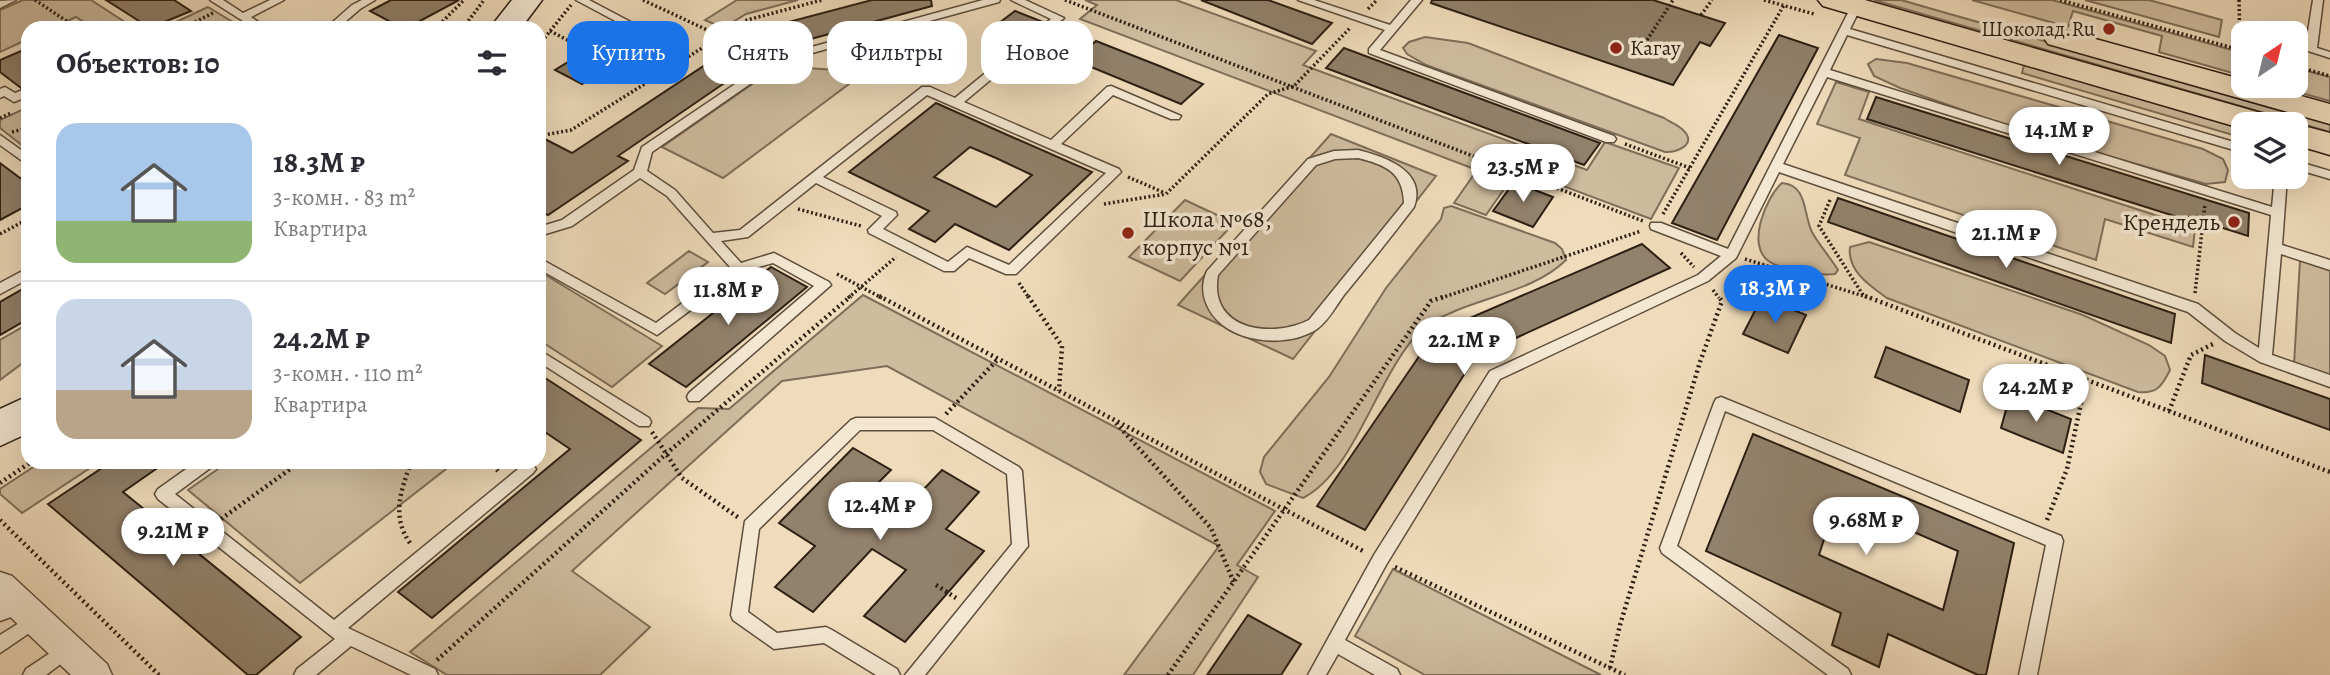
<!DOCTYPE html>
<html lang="ru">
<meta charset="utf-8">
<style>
:root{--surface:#fff;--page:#f7f7f7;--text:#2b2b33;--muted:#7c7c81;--line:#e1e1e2;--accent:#1a73e8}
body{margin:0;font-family:Alegreya,serif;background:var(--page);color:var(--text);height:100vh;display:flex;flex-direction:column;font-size:26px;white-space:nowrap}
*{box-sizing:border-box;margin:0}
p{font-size:23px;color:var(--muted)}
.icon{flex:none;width:38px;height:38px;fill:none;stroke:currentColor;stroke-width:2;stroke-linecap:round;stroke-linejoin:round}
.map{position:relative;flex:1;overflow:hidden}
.drawer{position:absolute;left:21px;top:21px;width:525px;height:448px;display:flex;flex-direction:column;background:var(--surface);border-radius:21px;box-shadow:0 7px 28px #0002}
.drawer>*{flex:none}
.hud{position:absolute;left:567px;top:21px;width:665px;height:63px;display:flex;gap:14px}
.needle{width:46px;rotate:35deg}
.buttons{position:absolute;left:2231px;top:21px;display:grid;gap:14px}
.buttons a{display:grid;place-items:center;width:77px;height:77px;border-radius:14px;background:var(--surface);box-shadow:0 7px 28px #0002;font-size:35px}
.price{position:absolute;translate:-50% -60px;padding:0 16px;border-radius:24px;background:#fff;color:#222;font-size:23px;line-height:46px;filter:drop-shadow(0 2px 4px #0008)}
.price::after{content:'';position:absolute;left:50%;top:42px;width:21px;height:16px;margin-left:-10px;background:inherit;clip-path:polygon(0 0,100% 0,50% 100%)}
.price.on{background:var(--accent);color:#fff}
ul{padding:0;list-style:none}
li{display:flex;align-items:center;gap:21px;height:175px;padding:0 35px}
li+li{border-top:2px solid var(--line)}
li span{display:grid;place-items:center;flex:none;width:196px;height:140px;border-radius:21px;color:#555}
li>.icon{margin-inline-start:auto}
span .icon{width:84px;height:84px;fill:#fffc;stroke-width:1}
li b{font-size:30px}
h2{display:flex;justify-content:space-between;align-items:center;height:84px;padding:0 35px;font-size:30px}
.tag{padding:0 24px;border-radius:21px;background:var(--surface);box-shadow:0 7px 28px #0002;font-size:24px;line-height:63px}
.tag.on{background:var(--accent);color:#fff}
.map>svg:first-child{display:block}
</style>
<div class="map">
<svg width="2330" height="675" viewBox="0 0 2330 675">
<rect width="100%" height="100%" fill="#f0dcbc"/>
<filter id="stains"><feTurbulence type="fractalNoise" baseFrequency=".00286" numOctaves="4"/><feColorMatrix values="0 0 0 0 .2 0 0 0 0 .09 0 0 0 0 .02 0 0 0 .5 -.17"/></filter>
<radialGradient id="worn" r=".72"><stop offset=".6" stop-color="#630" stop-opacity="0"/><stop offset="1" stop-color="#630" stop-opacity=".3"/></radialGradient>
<g fill="#cfbc9f" stroke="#7e6e59" stroke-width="2">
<path d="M23 0H91L134 28H92L76 17 52 28H28V39L0 52V10Z"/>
<path d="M737 0H798L746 14 723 28 705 20Z"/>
<path d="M1085 0H1176L1316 51 1303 65 1587 170 1605 142 1679 168 1651 219 1518 169 1486 215 1454 203 1477 170 1080 19 1097 5Z"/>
<path d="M1874 0H1901L2330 123V132Z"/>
<path d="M1972 0H2052L2243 53V76L2159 52 2162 36 2073 11 2068 27Z"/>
<path d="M2085 0H2149L2222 20 2219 37Z"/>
<path d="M208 7 241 27 163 28Z"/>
<path d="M1425 37 1468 43 1664 118C1670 122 1678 125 1683 130 1698 144 1677 153 1665 152L1426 65 1407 54 1403 48 1409 42Z"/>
<path d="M1876 59 1907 63 2203 149 2223 159 2228 170 2225 182 2206 184 2028 133 1900 88 1874 76 1868 64Z"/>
<path d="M2024 65 2243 129V138L2022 73Z"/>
<path d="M778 66 865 72 723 178 662 147Z"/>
<path d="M2296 68 2330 77V101L2276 86H2296Z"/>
<path d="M1836 82 1869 92 1859 119 2195 228 2193 247 2105 219 2096 260 1845 175 1860 138 1817 124Z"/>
<path d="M28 107V150L0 128V120Z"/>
<path d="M1331 134 1436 176 1293 359 1178 305Z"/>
<path d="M1782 183C1808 185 1803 214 1812 232 1819 245 1830 257 1838 270L1835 274C1820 276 1783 270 1770 262 1745 247 1766 197 1782 183Z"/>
<path d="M1185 200 1234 223 1180 281 1129 257Z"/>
<path d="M1451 206 1555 243 1562 249 1566 260C1538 288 1490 296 1455 311 1444 316 1430 321 1422 329 1377 373 1356 471 1303 498L1266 484 1260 472 1264 457 1329 377 1386 288 1441 219 1444 208Z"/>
<path d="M1869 242 2083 315 2149 345 2165 356 2170 370C2162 386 2157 394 2138 392L1887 298C1870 286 1847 271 1850 247Z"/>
<path d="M689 251 708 262 665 294 647 283Z"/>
<path d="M2300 260 2330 270V377L2294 365Z"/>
<path d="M539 271 662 346 612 387 539 340Z"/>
<path d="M863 295 1275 511 1237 565 1258 577 1193 675H1124L1219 546 887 366 782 381 572 571 650 627 600 675H447L410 652 698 408 729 409Z"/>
<path d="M28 324V359L0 380V340Z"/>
<path d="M41 462H99L22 513 0 494V489Z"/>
<path d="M228 462H455L300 583 188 490Z"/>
<path d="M1393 569 1601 675H1425L1355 636Z"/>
</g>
<g fill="#92816b" stroke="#2d1f13" stroke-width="2" fill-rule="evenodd">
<path d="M106 0H174L191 11 150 28Z"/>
<path d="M391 0H459L407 28H402L370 11Z"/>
<path d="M872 0H931L932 6 774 49 618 156 628 161 548 215 539 210V136L572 153 758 30Z"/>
<path d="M1201 0H1268L1332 23 1312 44Z"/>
<path d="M1432 0H1653L1725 23 1710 46 1700 42 1673 85 1431 3Z"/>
<path d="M1015 11 1043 22 1014 45 986 33Z"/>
<path d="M1779 35 1818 48 1717 240 1672 223Z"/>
<path d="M606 39 633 52 582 84 555 70Z"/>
<path d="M1096 41 1162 67 1203 84 1181 104 1074 60Z"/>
<path d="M28 48V86L21 88 0 72V60Z"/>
<path d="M1344 48 1368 57 1600 143 1584 165 1326 68Z"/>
<path d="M1876 97 2249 213 2248 236 2188 217 2187 220 1867 119Z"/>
<path d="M936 103 1003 133 1092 172 1009 250 955 224 935 242 909 229 929 211 849 172ZM970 147 996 158 1032 175 996 207 934 177Z"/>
<path d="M0 163 28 184V205L0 220Z"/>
<path d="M1514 182 1553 197 1533 227 1493 211Z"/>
<path d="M1838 198 2175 314 2171 343 1828 222Z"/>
<path d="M1642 244 1670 268 1476 356 1365 530 1317 506 1435 333Z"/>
<path d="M771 267 807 287 686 387 649 364Z"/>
<path d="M28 286V319L0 335V302Z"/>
<path d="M1762 297 1806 315 1788 353 1743 334Z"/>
<path d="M1886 347 1969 380 1960 412 1875 377Z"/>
<path d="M2205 355 2330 399V430L2202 383Z"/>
<path d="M539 374 641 440 432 618 398 592 570 449 539 428Z"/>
<path d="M2010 395 2071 419 2063 453 2001 428Z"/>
<path d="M1753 434 2014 543 1986 675H1978L1888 634 1879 667 1832 645 1841 613 1706 551ZM1837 499 1958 551 1943 610 1819 555Z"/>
<path d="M853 448 891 470 867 494 900 514 942 470 979 492 946 529 984 551 905 642 864 616 906 570 872 549 813 612 775 587 815 546 779 523Z"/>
<path d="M111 462H166L123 492 301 637 256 675H248L48 504Z"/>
<path d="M1248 615 1301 644 1281 675H1207Z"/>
</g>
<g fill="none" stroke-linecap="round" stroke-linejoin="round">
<g stroke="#5e4e3d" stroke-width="3">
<g id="lane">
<path d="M16 0 0 8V1Z"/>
<path d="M210 0H223L243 13 270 0H284L251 17 267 28H254Z"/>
<path d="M362 0H375L360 9 338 28H326L352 5Z"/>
<path d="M576 0H589L661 38 659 40H651Z"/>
<path d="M983 0H1000L999 2 783 61 652 152 647 171 675 190 713 233 740 230 922 87H930L955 98 1051 19 1011 0H1025L1064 18 964 102 1051 140 1107 87 1111 86 1181 116 1179 119H1171L1113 95 1061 144 1119 169 1121 172 1016 274H1006L969 258 954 271H944L869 233 868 230 882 216 816 183 748 237 721 241 741 263 774 253 829 282 831 285 699 401H689L687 397 689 393 814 286 773 263 743 271 657 335 539 269V258L656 323 730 267 667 196 640 178 572 226 539 236V227L562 220 634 170 642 147 775 57ZM927 95 1106 173 1009 265 967 247 948 262 883 229 897 215 896 212 823 177Z"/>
<path d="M1298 0H1314L1390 25 1411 0H1422L1380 50 1614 136 1616 139 1614 142H1606L1369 53V49L1385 30Z"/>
<path d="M2313 0H2323L2317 48 2330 52V58L2305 50Z"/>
<path d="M1856 4 1861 7 1850 29 2244 145V153L1847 35 1830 70 2272 207 2275 177H2287L2282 245 2330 260V270L2281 254 2272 355 2330 375V387L2260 362 2225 341 2188 312 1779 172 1736 258 1708 281 1500 379 1386 565 1345 640 1397 669 1400 675H1375L1338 654 1326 675H1308L1374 555 1490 371 1698 275 1721 256 1651 229 1650 226 1651 223H1661L1728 249 1851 7ZM1827 77 2271 215 2259 348 2235 333 2198 304 1783 164Z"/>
<path d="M5 87 15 93 28 88V96L14 102 4 96 0 98V89Z"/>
<path d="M0 135 28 155V165L0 145Z"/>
<path d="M1358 150C1385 157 1427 171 1414 207 1391 237 1368 266 1344 295 1336 306 1328 321 1317 329 1290 347 1240 344 1217 320 1204 306 1199 288 1207 271L1308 159 1334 151ZM1358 158C1386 165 1403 172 1404 203L1309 320C1271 339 1208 330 1218 275L1316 165 1335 159Z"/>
<path d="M2296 161 2330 171V179L2296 169Z"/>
<path d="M28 268V279L0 294V283Z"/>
<path d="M539 350 649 418 651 422 649 426H639L539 362Z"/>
<path d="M1721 397 2061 536 2063 541 2037 675H2019L2046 545 1725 411 1677 546 1848 669 1851 675H1828L1662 553 1660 548 1714 403 1716 399Z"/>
<path d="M856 418H935L1019 467 1022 471 1028 546 925 675H905L1012 544 1007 474 933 430H860L759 529 748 612 777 633 826 627 832 630 897 669 900 675H876L824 643 774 649 733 620 731 615 745 521 851 420Z"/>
<path d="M196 462H216L213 466 175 494 334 620 523 465 528 463 533 465 536 469 533 473 348 628 435 669 438 675H411L351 646 316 675H294L297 669 335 639 158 499 155 494 158 489Z"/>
<path d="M21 599 27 601 29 606 27 611 0 621V607Z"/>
<path d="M35 613 41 615 43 620 41 625 0 653V635Z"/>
<path d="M68 641 74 644 77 649 74 654 46 675H23L26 669Z"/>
</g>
</g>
<g stroke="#5e4e3d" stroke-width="3">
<path id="street" d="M0 572 12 576 107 664 112 675H71L0 607Z"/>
</g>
<g stroke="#2d1f13" stroke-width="3">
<g id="secondary">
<path d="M512 0H542L521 28H490Z"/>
<path d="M28 396V433L0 446V409Z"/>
</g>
</g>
<g stroke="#2d1f13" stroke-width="3">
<g id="primary">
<path d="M1818 0H1865L2275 117 2279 124H2244V129L1823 6Z"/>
<path d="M2059 29 2244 80V86H2265L2330 104V124L2048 44 2044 38 2048 32Z"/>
<path d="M2293 124H2296L2330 133V155L2296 145V124Z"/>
</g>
</g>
<g stroke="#2d1f13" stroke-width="3.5" stroke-dasharray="2 2.5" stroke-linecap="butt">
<path d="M35 0 77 28"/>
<path d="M643 0 720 36"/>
<path d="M1065 0 1643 221"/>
<path d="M1764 0 1814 14"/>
<path d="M2060 0 2244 51"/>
<path d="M2239 0 2240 49"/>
<path d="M1368 9 1377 0"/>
<path d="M1701 15 1712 0"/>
<path d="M183 28 213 13"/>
<path d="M436 28 464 0"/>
<path d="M463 28 484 0"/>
<path d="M550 31 581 47 611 29"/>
<path d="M1647 40 1673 0"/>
<path d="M539 45 571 5"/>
<path d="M2296 66 2330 76"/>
<path d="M0 118 11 113"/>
<path d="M12 132 28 128"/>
<path d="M539 136 571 130 747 20 822 0"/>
<path d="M1625 144 1690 168"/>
<path d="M1128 177 1165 193"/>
<path d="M1830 200 1819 226 1863 295"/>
<path d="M1104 204 1166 194 1268 94 1294 86 1350 28"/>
<path d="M798 209 861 226"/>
<path d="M1663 214 1784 5"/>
<path d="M0 234 28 219"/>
<path d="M1681 253 1694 267"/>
<path d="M1745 259 1870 298"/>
<path d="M837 274 882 298"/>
<path d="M1019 283 1029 298"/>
<path d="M1713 290 1719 298"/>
<path d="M2195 293 2205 204"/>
<path d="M848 298 896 257"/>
<path d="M1441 298 1641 231"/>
</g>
<g stroke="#2d1f13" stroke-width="4.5" stroke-dasharray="2 3.5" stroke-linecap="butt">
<path d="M879 296 1365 552"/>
<path d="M1028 296 1062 346 1059 391"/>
<path d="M1865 296 2330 472"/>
<path d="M2169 411 2191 355 2213 344"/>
<path d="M946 414 998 359"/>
<path d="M1116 423 1211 528 1234 583"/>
<path d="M652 432 682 478 739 518"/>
<path d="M489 462 498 471"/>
<path d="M0 483 31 462"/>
<path d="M221 519 300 462"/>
<path d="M0 520 159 675"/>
<path d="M2047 520 2067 469 2086 380"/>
<path d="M410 543C391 516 401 491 411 462"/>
<path d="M1395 567 1625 675"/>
<path d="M936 585 956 598"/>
<path d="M437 660 667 453 851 296"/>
<path d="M1610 668 1620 625 1700 362 1722 301 1718 296"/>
<path d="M1168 675 1431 301 1446 296"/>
</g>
<use href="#lane" fill="#f5e8d3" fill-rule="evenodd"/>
<use href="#street" fill="#f5e8d3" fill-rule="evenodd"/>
<use href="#secondary" fill="#f5e8d3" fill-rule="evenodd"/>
<use href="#primary" fill="#f0dcbc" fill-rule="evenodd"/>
</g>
<g fill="#8f2418" stroke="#f5e8d3" stroke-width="2.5">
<circle cx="2109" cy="29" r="7"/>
<circle cx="1616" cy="48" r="7"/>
<circle cx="2234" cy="222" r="7"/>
<circle cx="1128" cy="233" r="7"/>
</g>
<g text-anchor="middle" stroke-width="7" stroke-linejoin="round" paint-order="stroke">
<g font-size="21" fill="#2d1f13" stroke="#f5e8d3" text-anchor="end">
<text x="2095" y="36">Шоколад.Ru</text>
<text x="1630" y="55" text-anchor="start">Кагау</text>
</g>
<g font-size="24" fill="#2d1f13" stroke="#f5e8d3" text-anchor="start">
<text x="1142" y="227">Школа №68,<tspan x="1142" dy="28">корпус №1</tspan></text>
<text x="2220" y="230" text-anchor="end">Крендель</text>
</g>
</g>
<rect width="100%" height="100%" filter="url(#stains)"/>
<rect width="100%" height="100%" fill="url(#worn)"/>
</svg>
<div class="buttons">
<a><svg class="needle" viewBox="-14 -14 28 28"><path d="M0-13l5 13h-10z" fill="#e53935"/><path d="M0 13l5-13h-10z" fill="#7c7c81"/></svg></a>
<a><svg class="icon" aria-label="layers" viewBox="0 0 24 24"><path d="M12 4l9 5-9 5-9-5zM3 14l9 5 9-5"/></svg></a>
</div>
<b class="price" style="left:2059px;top:167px">14.1M ₽</b>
<b class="price" style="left:1523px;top:204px">23.5M ₽</b>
<b class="price" style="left:2006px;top:270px">21.1M ₽</b>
<b class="price on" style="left:1775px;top:325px">18.3M ₽</b>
<b class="price" style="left:728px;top:327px">11.8M ₽</b>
<b class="price" style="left:1464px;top:377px">22.1M ₽</b>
<b class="price" style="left:2036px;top:424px">24.2M ₽</b>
<b class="price" style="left:880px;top:542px">12.4M ₽</b>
<b class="price" style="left:1866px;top:557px">9.68M ₽</b>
<b class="price" style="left:173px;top:568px">9.21M ₽</b>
<div class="hud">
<a class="tag on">Купить</a>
<a class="tag">Снять</a>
<a class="tag">Фильтры</a>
<a class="tag">Новое</a>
</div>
<section class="drawer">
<h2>Объектов: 10<svg class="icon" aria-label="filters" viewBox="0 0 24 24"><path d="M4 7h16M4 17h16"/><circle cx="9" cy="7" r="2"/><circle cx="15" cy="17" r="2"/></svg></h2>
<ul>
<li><span style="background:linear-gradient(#a9c7e8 70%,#8fb573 0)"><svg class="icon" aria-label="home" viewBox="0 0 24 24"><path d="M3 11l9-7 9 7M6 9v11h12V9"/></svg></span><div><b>18.3M ₽</b><p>3-комн. · 83 m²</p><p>Квартира</p></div></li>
<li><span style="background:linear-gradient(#c9d6e8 65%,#b9a48a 0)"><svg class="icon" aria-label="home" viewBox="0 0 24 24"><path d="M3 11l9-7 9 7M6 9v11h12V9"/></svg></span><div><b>24.2M ₽</b><p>3-комн. · 110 m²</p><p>Квартира</p></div></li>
</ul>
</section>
</div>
